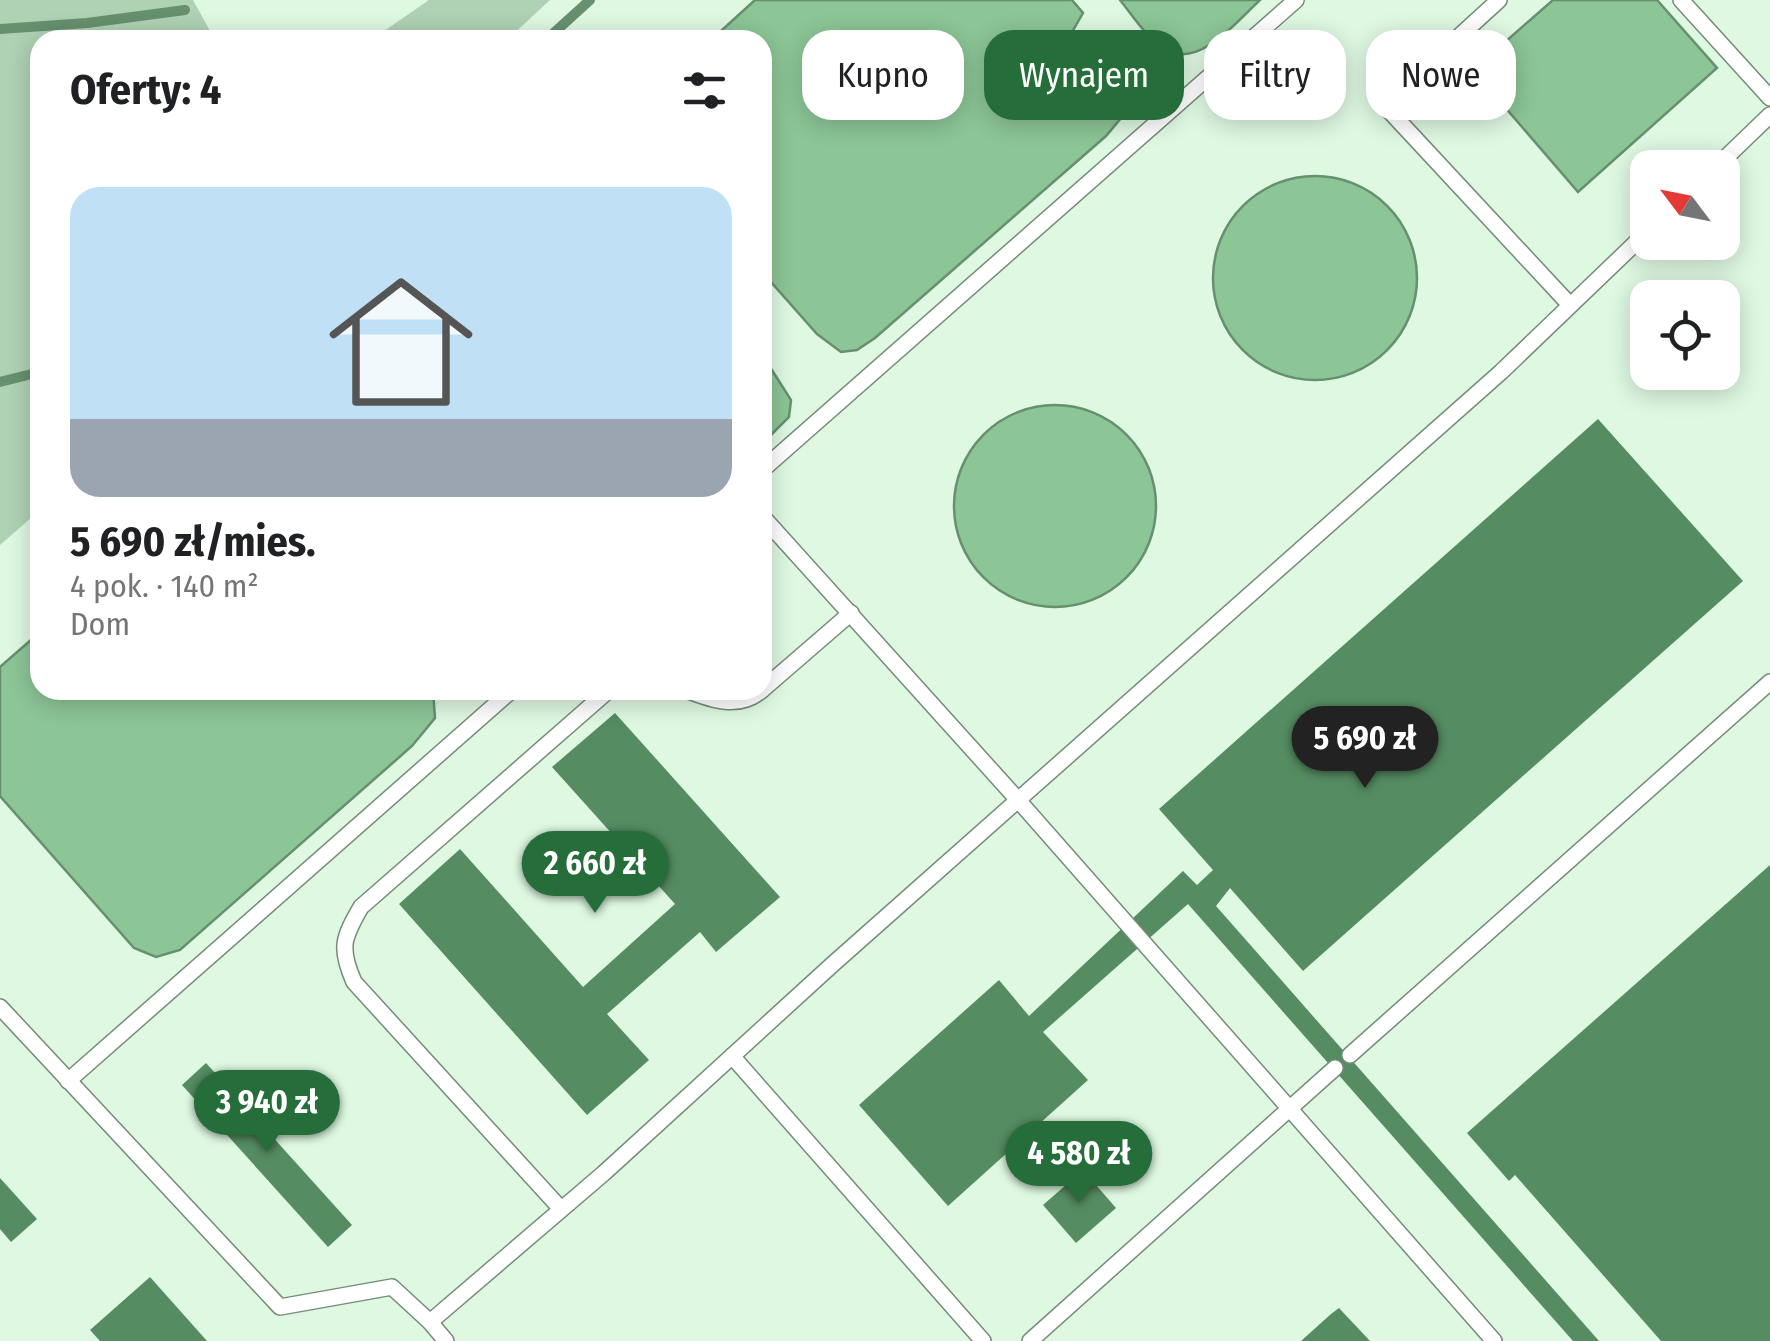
<!DOCTYPE html>
<html lang="pl">
<meta charset="utf-8">
<style>
:root{--surface:#fff;--page:#f6f6f6;--text:#202124;--muted:#757577;--accent:#256d39}
body{margin:0;font-family:"Fira Sans Condensed",sans-serif;background:var(--page);color:var(--text);height:100vh;display:flex;flex-direction:column;font-size:38px;white-space:nowrap}
*{box-sizing:border-box;margin:0}
p{font-size:32px;color:var(--muted)}
.icon{flex:none;width:55px;height:55px;fill:none;stroke:currentColor;stroke-width:2;stroke-linecap:round;stroke-linejoin:round}
.map{position:relative;flex:1;overflow:hidden}
.drawer{position:absolute;left:30px;top:30px;width:742px;height:670px;display:flex;flex-direction:column;background:var(--surface);border-radius:30px;box-shadow:0 5px 25px #0003}
.drawer>*{flex:none}
.guide{position:absolute;left:802px;top:30px;width:818px;height:90px;display:flex;gap:20px}
.needle{width:65px;rotate:302deg}
.buttons{position:absolute;left:1630px;top:150px;display:grid;gap:20px}
.buttons a{display:grid;place-items:center;width:110px;height:110px;border-radius:20px;background:var(--surface);box-shadow:0 5px 25px #0003;font-size:50px}
.price{position:absolute;translate:-50% -85px;padding:0 22px;border-radius:35px;background:var(--accent);color:#fff;font-size:32px;line-height:65px;filter:drop-shadow(0 2px 5px #0008)}
.price::after{content:'';position:absolute;left:50%;top:60px;width:30px;height:22px;margin-left:-15px;background:inherit;clip-path:polygon(0 0,100% 0,50% 100%)}
.price.active{background:#222;color:#fff}
ul{padding:0;list-style:none}
li{display:grid;align-content:center;gap:20px;height:530px;padding:0 40px}
li span{display:grid;place-items:center;height:310px;border-radius:30px;color:#555}
li>.icon{margin-inline-start:auto}
span .icon{width:180px;height:180px;fill:#fffc;stroke-width:1}
li b{font-size:42px}
h2{display:flex;justify-content:space-between;align-items:center;height:120px;padding:0 40px;font-size:42px}
.chip{padding:0 35px;border-radius:30px;background:var(--surface);box-shadow:0 5px 25px #0003;font-size:35px;line-height:90px}
.chip.active{background:var(--accent);color:#fff}
.map>svg:first-child{display:block}
</style>
<div class="map">
<svg width="1770" height="1341" viewBox="0 0 1770 1341">
<rect width="100%" height="100%" fill="#def8e2"/>
<g fill="#afd1b4">
<path d="M0 0H193L215 40H40V510L0 545Z"/>
<path d="M429 0H550L507 40H371Z"/>
</g>
<g fill="#8cc596" stroke="#66906e" stroke-width="2.5">
<path d="M755 0H1072L1083 13 1071 34 1114 81 1126 100 1122 117 1106 136 875 338 857 350 841 352 817 334 763 273 762 40H711Z"/>
<path d="M1120 0H1260C1239 19 1201 67 1169 51 1149 42 1133 16 1120 0Z"/>
<path d="M1553 0H1657L1717 68 1578 192 1473 70Z"/>
<circle cx="1315" cy="278" r="102"/>
<path d="M763 356 791 400 789 417 763 443Z"/>
<circle cx="1055" cy="506" r="101"/>
<path d="M40 632V690H433L435 718 412 746 180 950 156 957 134 948 0 796V667Z"/>
</g>
<g fill="none" stroke-linecap="round" stroke-linejoin="round">
<g stroke="#66906e" stroke-width="10">
<path d="M0 29 87 23 185 10"/>
<path d="M546 40 590 0"/>
<path d="M0 382 40 372"/>
</g>
</g>
<g fill="#558c61">
<path d="M1598 419 1743 581 1303 971 1230 888 1216 906 1599 1341H1573L1188 904 1043 1032 1088 1080 948 1206 859 1105 999 980 1029 1016 1183 871 1197 885 1213 870 1159 809Z"/>
<path d="M615 713 780 897 716 952 700 932 607 1014 649 1060 587 1115 399 904 460 849 583 987 675 904 552 767Z"/>
<path d="M1770 865V1341H1661L1515 1175 1509 1181 1467 1133Z"/>
<path d="M206 1063 352 1225 328 1247 182 1085Z"/>
<path d="M1083 1170 1116 1208 1076 1243 1043 1205Z"/>
<path d="M0 1178 37 1219 11 1242 0 1229Z"/>
<path d="M150 1277 207 1341H100L90 1330Z"/>
<path d="M1339 1308 1370 1341H1301L1331 1314Z"/>
</g>
<g fill="none" stroke-linecap="round" stroke-linejoin="round">
<g stroke="#758c79" stroke-width="18">
<g id="lane">
<path d="M1499 0 1384 105 1570 305"/>
<path d="M1681 0 1770 98"/>
<path d="M1715 168 1770 115"/>
<path d="M762 470 1296 0"/>
<path d="M762 516 1018 800 1494 1341"/>
<path d="M686 690C712 700 739 710 762 690"/>
<path d="M762 690 851 613"/>
<path d="M0 1007 280 1307 392 1287 430 1322"/>
<path d="M1350 1055 1770 682"/>
<path d="M732 1056 983 1341"/>
<path d="M68 1081 512 690"/>
<path d="M561 1209 354 982C339 948 343 938 361 907L609 690"/>
<path d="M446 1341 430 1322 604 1173 833 964 1501 372 1648 231"/>
<path d="M1030 1341 1335 1068"/>
</g>
</g>
<use href="#lane" stroke="#fff" stroke-width="15"/>
</g>
</svg>
<div class="buttons">
<a><svg class="needle" viewBox="-14 -14 28 28"><path d="M0-13l5 13h-10z" fill="#e53935"/><path d="M0 13l5-13h-10z" fill="#757577"/></svg></a>
<a><svg class="icon" aria-label="locate" viewBox="0 0 24 24"><circle cx="12" cy="12" r="6"/><path d="M12 2v4M12 18v4M2 12h4M18 12h4"/></svg></a>
</div>
<b class="price active" style="left:1365px;top:791px">5 690 zł</b>
<b class="price" style="left:595px;top:916px">2 660 zł</b>
<b class="price" style="left:267px;top:1155px">3 940 zł</b>
<b class="price" style="left:1079px;top:1206px">4 580 zł</b>
<div class="guide">
<a class="chip">Kupno</a>
<a class="chip active">Wynajem</a>
<a class="chip">Filtry</a>
<a class="chip">Nowe</a>
</div>
<section class="drawer">
<h2>Oferty: 4<svg class="icon" aria-label="filters" viewBox="0 0 24 24"><path d="M4 7h16M4 17h16"/><circle cx="9" cy="7" r="2"/><circle cx="15" cy="17" r="2"/></svg></h2>
<ul>
<li><span style="background:linear-gradient(#bfe0f5 75%,#9aa5b1 0)"><svg class="icon" aria-label="home" viewBox="0 0 24 24"><path d="M3 11l9-7 9 7M6 9v11h12V9"/></svg></span><div><b>5 690 zł/mies.</b><p>4 pok. · 140 m²</p><p>Dom</p></div></li>
</ul>
</section>
</div>
